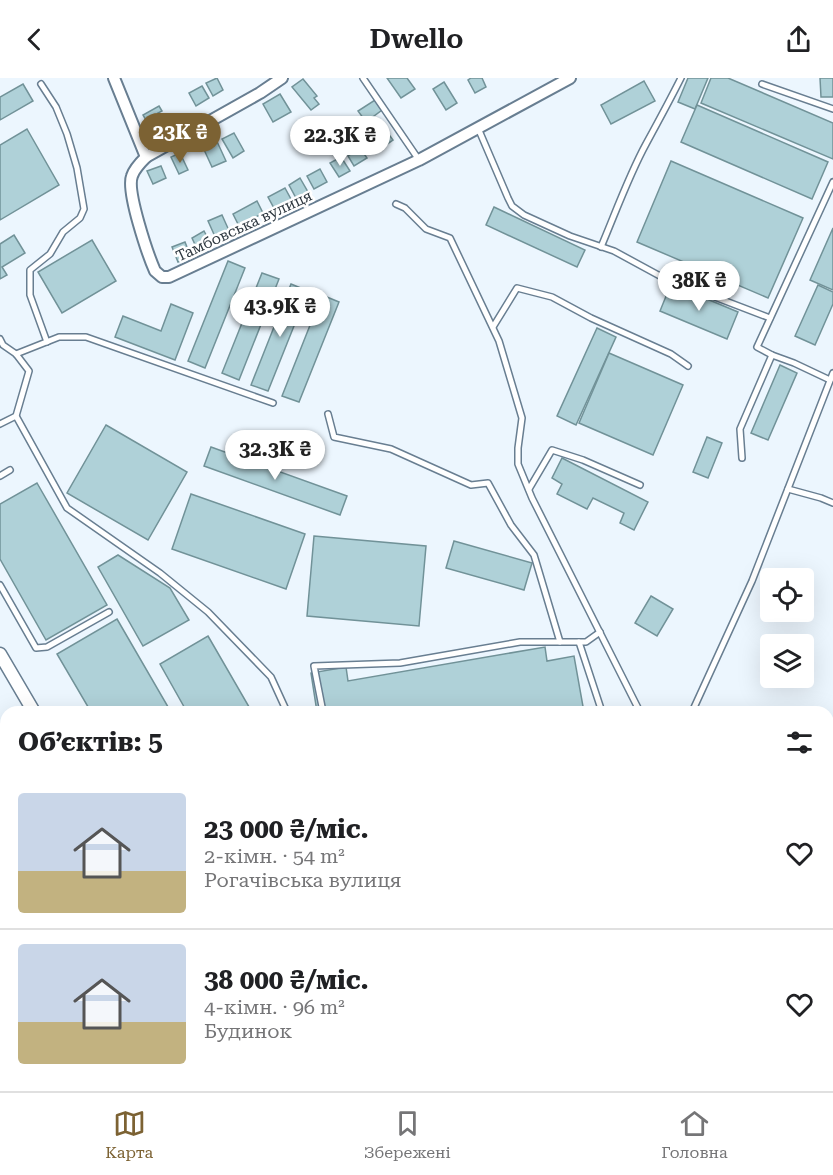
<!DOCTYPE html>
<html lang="uk">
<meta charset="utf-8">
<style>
:root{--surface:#fff;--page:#f6f6f6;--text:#202124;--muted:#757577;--line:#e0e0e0;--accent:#7c6233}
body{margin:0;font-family:"Roboto Serif",serif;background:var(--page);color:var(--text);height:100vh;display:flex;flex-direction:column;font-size:22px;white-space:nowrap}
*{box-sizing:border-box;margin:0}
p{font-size:20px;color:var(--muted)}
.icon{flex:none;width:33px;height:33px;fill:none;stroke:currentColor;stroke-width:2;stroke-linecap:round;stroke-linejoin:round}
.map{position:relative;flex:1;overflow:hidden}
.details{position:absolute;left:0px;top:628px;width:834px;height:386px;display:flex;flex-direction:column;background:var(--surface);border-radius:18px 18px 0 0;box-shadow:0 6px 24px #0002}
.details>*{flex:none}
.tools{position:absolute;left:760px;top:490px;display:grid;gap:12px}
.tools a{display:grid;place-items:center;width:54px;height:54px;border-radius:6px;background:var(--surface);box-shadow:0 6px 24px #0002;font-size:30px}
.price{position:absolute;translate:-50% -51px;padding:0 14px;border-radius:21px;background:#fff;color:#222;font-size:20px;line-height:39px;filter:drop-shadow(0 2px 3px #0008)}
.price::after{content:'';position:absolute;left:50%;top:36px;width:18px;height:14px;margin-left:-9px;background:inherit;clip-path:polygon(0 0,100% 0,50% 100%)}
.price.current{background:var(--accent);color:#fff}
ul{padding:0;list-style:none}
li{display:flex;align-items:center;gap:18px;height:150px;padding:0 18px}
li+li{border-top:2px solid var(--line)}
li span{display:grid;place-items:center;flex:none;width:168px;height:120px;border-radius:6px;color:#555}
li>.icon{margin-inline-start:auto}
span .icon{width:72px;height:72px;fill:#fffc;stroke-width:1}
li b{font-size:26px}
h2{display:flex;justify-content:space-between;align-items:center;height:72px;padding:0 18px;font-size:26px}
header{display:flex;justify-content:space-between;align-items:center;height:78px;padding:0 18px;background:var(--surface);font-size:27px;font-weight:600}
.dock{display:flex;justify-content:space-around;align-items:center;height:84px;border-top:2px solid var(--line);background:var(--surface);font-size:16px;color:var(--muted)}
.dock a{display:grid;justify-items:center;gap:3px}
.dock .current{color:var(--accent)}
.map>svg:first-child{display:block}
</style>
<header><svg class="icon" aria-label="back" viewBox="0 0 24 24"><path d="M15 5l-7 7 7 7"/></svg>Dwello<svg class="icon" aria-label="share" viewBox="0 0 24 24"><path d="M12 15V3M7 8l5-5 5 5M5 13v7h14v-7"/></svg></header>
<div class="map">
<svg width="833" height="1013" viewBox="0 0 833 1013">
<rect width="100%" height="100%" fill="#ecf6fe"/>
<g fill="#afd1d8" stroke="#719298" stroke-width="1.5">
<path d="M217 0 223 12 213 18 206 5Z"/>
<path d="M387 0H407L415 11 401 20Z"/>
<path d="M471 0H482L486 9 475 15 468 2Z"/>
<path d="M688 0H708L695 31 678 24Z"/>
<path d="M711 0H728L833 45V81L701 25Z"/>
<path d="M820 0H833V19H821Z"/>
<path d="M303 1 317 18 314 20 319 26 311 32 292 9Z"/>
<path d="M644 3 655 23 611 46 601 27Z"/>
<path d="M444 4 457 25 446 32 433 11Z"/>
<path d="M23 6 33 23 0 42V19Z"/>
<path d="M202 8 209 20 196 28 189 15Z"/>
<path d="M280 16 291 34 273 44 263 26Z"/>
<path d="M375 22 382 32 366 44 358 33Z"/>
<path d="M697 27 828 84 812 121 681 64Z"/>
<path d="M159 28 162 33 158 35 165 47 153 54 143 37Z"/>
<path d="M27 51 59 107 0 142V67Z"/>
<path d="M385 51 393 62 383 69 375 58Z"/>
<path d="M234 55 244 73 233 80 222 61Z"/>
<path d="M214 57 226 83 212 89 200 63Z"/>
<path d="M360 70 367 80 354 88 348 78Z"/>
<path d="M180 75 188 92 179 96 171 79Z"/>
<path d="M341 79 350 93 339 99 330 85Z"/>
<path d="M671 83 803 140 768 220 637 164Z"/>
<path d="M161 88 166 100 153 106 147 93Z"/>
<path d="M320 91 327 104 314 111 307 98Z"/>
<path d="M300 100 308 114 296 120 289 107Z"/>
<path d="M285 110 292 123 275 132 268 119Z"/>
<path d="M257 123 263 135 254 140 256 144 241 152 233 136Z"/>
<path d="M494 129 585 172 577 189 486 147Z"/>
<path d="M222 137 231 157 217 163 208 143Z"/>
<path d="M833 150V212L810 202Z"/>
<path d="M204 153 211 166 198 173 192 160Z"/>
<path d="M14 157 25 175 2 189 7 197 0 201V166Z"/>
<path d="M92 162 116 203 62 235 38 194Z"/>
<path d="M185 164 191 179 178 184 172 169Z"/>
<path d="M228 183 245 190 205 290 188 283Z"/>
<path d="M262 195 279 201 239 302 222 295Z"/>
<path d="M291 206 308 213 268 313 251 307Z"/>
<path d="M671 206 738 234 727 261 660 233Z"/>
<path d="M818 207 833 214V226L815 267 795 258Z"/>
<path d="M322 217 339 224 299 324 282 318Z"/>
<path d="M171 226 193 235 175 282 115 259 123 238 161 253Z"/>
<path d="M597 250 616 259 576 347 557 338Z"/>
<path d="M609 275 683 307 653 377 579 345Z"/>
<path d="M780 287 797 295 768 362 751 355Z"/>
<path d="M106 347 187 394 148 462 67 415Z"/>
<path d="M707 359 722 365 708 400 693 394Z"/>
<path d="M211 369 347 418 340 437 204 388Z"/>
<path d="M562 380 648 424 634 452 620 445 624 435 593 420 587 431 557 416 562 406 552 400Z"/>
<path d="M37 405 107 527 46 562 0 481V426Z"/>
<path d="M191 416 305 456 286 511 172 471Z"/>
<path d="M314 458 426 468 419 548 307 538Z"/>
<path d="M454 463 532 485 524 512 446 490Z"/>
<path d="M118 477 170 510 189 542 143 568 98 489Z"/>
<path d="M651 518 673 531 657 558 635 545Z"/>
<path d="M117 541 171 634H91L57 576Z"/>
<path d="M208 558 252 634H187L160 586Z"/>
<path d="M545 569 547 583 574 578 584 634H317L311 595 346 589 348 603Z"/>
<path d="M368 1008 369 1013H320V1010Z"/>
<rect x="442" y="1008" width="90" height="5"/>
<path d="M740 1008H773L775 1013H742Z"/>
</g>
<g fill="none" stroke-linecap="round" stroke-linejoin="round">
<g stroke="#687e91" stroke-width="8">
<g id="service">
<path d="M363 0 419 82"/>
<path d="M41 6 56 29 67 56 77 90 84 131 80 140 63 154 50 176 30 192V217L47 264"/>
<path d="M762 6 833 31"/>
<path d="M478 50 508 120 512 128 524 137 570 158 614 173 660 198 770 240"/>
<path d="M396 126 405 130 426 151 450 160 499 263 522 340 518 370V386L532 420 640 634"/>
<path d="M601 169C615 136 629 97 646 66 658 44 670 22 681 0"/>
<path d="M493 249 517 210 552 219 591 240 671 276 688 288"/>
<path d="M0 261 3 267 16 276 29 293 16 338 0 346"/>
<path d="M16 276 59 259H86L273 325"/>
<path d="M772 277 757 269 833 104"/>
<path d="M328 336 334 359 391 371 471 407 488 405 511 447 534 477 560 564"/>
<path d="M16 338 67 430 160 495 208 534 271 599 287 634"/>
<path d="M742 380 740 351 772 277 794 285 830 302"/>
<path d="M0 398 10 392"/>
<path d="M529 411 552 372 583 382 640 407"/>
<path d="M788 411 821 420 833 425"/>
<path d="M0 507 36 570 47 569 109 534"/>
<path d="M579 564 602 634"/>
<path d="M323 634 314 588 400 585 520 564H586L600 554"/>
<path d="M692 634 752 503 833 295"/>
<path d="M828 731 833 729"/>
<path d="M3 790 6 985"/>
<path d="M828 842 833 852"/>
<path d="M828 888 833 881"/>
<path d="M828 903 833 908"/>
<path d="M6 1008V1013"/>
<path d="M74 1008 75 1013"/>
<path d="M432 1008V1013"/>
<path d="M669 1008 671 1013"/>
<path d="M560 1013V1008"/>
</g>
</g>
<g stroke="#687e91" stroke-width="14">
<g id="minor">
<path d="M114 0 146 79C141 84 134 91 132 98 126 113 148 177 155 193L162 199H169L419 82 570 0"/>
<path d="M146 79 260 15 282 0"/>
</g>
</g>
<g stroke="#687e91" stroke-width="15">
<path id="tertiary" d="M0 576 34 634"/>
</g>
<g stroke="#687e91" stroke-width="16">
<g id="secondary">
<path d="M0 789H6"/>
<path d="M824 1008 826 1013"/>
</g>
</g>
<use href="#service" stroke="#fff" stroke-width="5"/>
<use href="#minor" stroke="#fff" stroke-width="10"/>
<use href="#tertiary" stroke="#fff" stroke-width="12"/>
<use href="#secondary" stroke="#e4e8fe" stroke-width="14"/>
</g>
<g text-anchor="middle" stroke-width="5" stroke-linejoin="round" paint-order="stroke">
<g font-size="15" fill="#2d373f" stroke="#fff">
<text transform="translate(244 148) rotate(-25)" y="5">Тамбовська вулиця</text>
</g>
</g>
</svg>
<div class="tools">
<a><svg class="icon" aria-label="locate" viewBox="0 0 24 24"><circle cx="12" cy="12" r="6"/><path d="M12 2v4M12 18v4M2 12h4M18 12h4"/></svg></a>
<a><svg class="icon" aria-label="layers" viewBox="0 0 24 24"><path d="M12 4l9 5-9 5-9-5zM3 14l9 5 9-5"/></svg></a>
</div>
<b class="price current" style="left:180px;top:86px">23K ₴</b>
<b class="price" style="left:340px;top:89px">22.3K ₴</b>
<b class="price" style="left:699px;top:234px">38K ₴</b>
<b class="price" style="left:280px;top:260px">43.9K ₴</b>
<b class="price" style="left:275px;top:403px">32.3K ₴</b>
<section class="details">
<h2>Об’єктів: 5<svg class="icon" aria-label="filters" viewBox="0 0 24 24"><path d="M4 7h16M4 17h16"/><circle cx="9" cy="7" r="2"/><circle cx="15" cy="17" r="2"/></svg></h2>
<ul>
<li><span style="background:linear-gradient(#c9d6e8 65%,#c2b280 0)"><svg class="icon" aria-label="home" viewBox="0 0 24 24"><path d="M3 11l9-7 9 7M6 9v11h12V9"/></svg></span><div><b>23 000 ₴/міс.</b><p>2-кімн. · 54 m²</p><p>Рогачівська вулиця</p></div><svg class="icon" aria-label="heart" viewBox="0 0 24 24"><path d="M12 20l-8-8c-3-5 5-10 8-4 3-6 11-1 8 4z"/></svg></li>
<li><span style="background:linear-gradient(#c9d6e8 65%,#c2b280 0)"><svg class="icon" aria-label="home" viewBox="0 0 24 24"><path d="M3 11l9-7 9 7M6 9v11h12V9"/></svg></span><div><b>38 000 ₴/міс.</b><p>4-кімн. · 96 m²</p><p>Будинок</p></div><svg class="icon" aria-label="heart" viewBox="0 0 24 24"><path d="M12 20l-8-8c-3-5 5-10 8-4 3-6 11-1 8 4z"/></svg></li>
</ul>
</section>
</div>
<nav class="dock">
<a class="current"><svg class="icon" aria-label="map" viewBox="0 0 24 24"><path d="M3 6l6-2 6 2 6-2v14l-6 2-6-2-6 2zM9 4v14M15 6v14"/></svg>Карта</a>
<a><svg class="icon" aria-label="saved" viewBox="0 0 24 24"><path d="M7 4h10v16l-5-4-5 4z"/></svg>Збережені</a>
<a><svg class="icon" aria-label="home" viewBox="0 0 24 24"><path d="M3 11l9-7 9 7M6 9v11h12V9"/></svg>Головна</a>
</nav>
